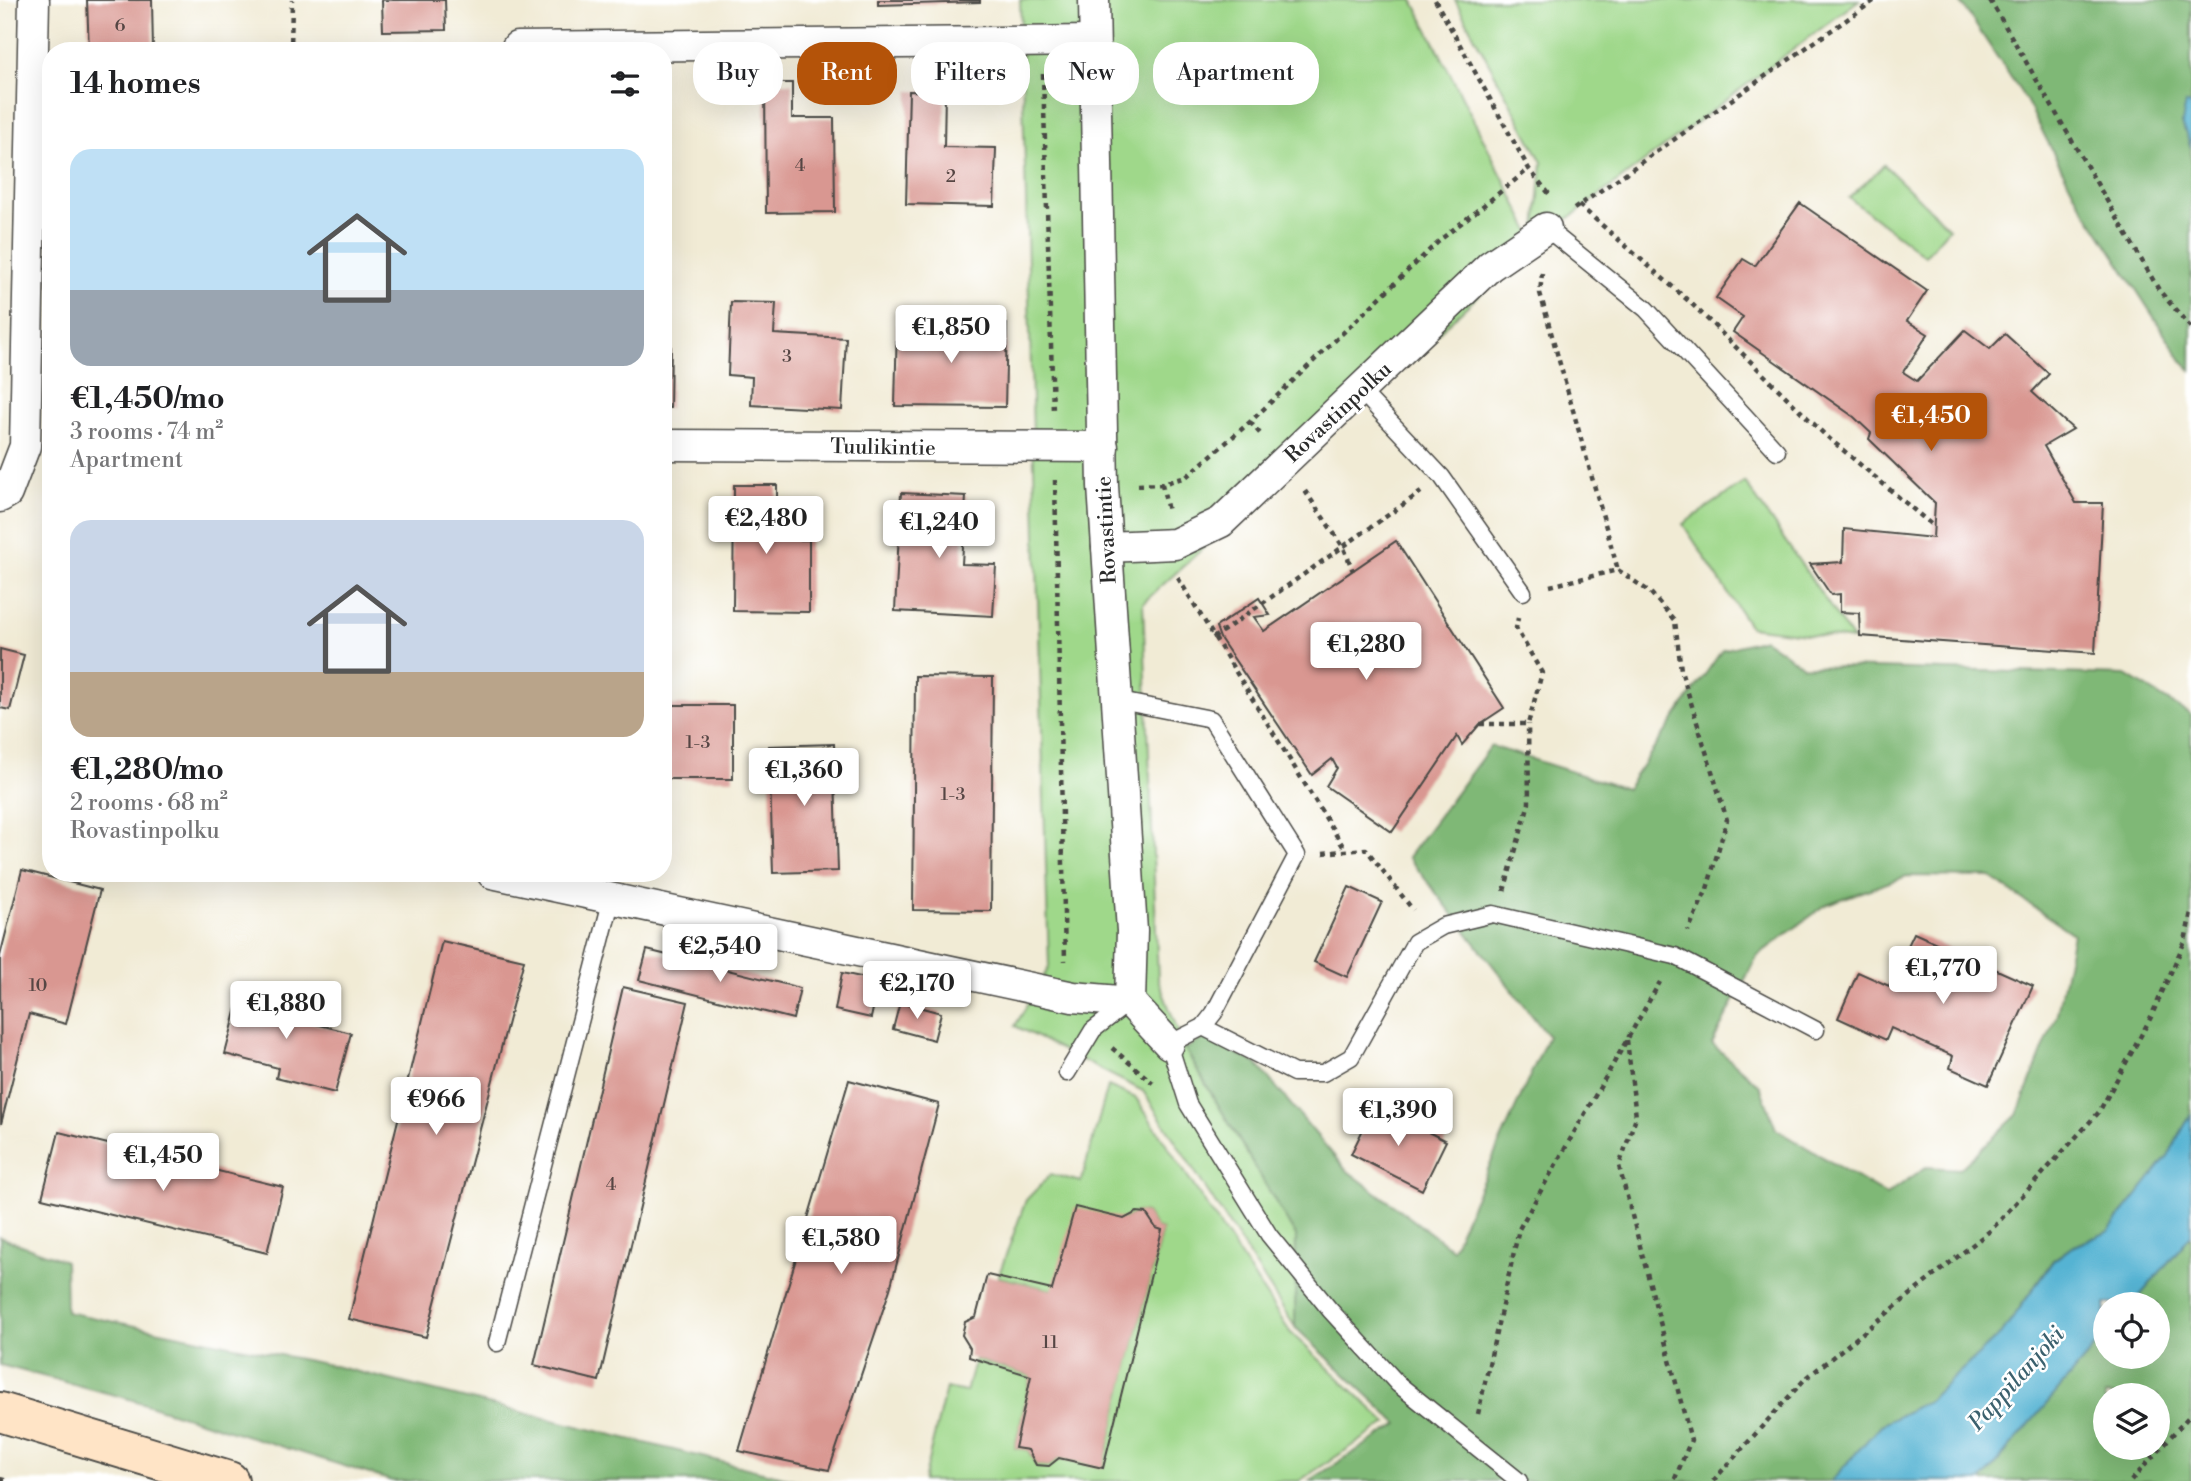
<!DOCTYPE html>
<meta charset="utf-8">
<style>
:root{--surface:#fff;--page:#f6f6f6;--text:#202124;--muted:#757577;--accent:#b45309}
body{margin:0;font-family:"Libre Bodoni",serif;background:var(--page);color:var(--text);height:100vh;display:flex;flex-direction:column;font-size:26px;white-space:nowrap}
*{box-sizing:border-box;margin:0}
p{font-size:23px;color:var(--muted)}
.icon{flex:none;width:38px;height:38px;fill:none;stroke:currentColor;stroke-width:2;stroke-linecap:round;stroke-linejoin:round}
.map{position:relative;flex:1;overflow:hidden}
.drawer{position:absolute;left:42px;top:42px;width:630px;height:840px;display:flex;flex-direction:column;background:var(--surface);border-radius:28px;box-shadow:0 7px 28px #0002}
.drawer>*{flex:none}
.banner{position:absolute;left:693px;top:42px;width:665px;height:63px;display:flex;gap:14px}
.fabs{position:absolute;left:2093px;top:1292px;display:grid;gap:14px}
.fabs a{display:grid;place-items:center;width:77px;height:77px;border-radius:50%;background:var(--surface);box-shadow:0 7px 28px #0002;font-size:35px}
.price{position:absolute;translate:-50% -60px;padding:0 16px;border-radius:7px;background:#fff;color:#222;font-size:23px;line-height:46px;filter:drop-shadow(0 2px 4px #0008)}
.price::after{content:'';position:absolute;left:50%;top:42px;width:21px;height:16px;margin-left:-10px;background:inherit;clip-path:polygon(0 0,100% 0,50% 100%)}
.price.selected{background:var(--accent);color:#fff}
ul{padding:0;list-style:none}
li{display:grid;align-content:center;gap:14px;height:371px;padding:0 28px}
li span{display:grid;place-items:center;height:217px;border-radius:21px;color:#555}
li>.icon{margin-inline-start:auto}
span .icon{width:126px;height:126px;fill:#fffc;stroke-width:1}
li b{font-size:30px}
h2{display:flex;justify-content:space-between;align-items:center;height:84px;padding:0 28px;font-size:30px}
.chip{padding:0 24px;border-radius:28px;background:var(--surface);box-shadow:0 7px 28px #0002;font-size:24px;line-height:63px}
.chip.selected{background:var(--accent);color:#fff}
.map>svg:first-child{display:block}
</style>
<div class="map">
<svg width="2191" height="1481" viewBox="0 0 2191 1481">
<rect width="100%" height="100%" fill="#fff"/>
<filter id="ink" filterUnits="userSpaceOnUse"><feTurbulence type="fractalNoise" baseFrequency=".0143" numOctaves="2"/><feDisplacementMap in="SourceGraphic" scale="14" xChannelSelector="R" yChannelSelector="G"/><feConvolveMatrix kernelMatrix="1 2 1 2 8 2 1 2 1" color-interpolation-filters="sRGB"/></filter>
<filter id="wash" filterUnits="userSpaceOnUse"><feTurbulence type="fractalNoise" baseFrequency=".00686" numOctaves="4" result="noise"/><feDisplacementMap in="SourceGraphic" scale="28" xChannelSelector="R" yChannelSelector="G"/><feGaussianBlur stdDeviation="1.57" result="paint"/><feColorMatrix in="noise" values="0 0 0 0 0 0 0 0 0 0 0 0 0 0 0 0 0 1.4 0 .05"/><feComposite in="paint" operator="in"/></filter>
<g filter="url(#wash)">
<rect width="100%" height="100%" fill="#f1ebd5"/>
<g fill="#9fd88a" stroke="#65825a" stroke-width="2">
<path d="M1020 0H1413L1535 241 1542 162 1455 0H1859L1536 243 1143 603 1158 979 1185 1049 1296 1236 1295 1327 1143 1091 1015 1026 1049 967Z"/>
<path d="M1884 165 1949 228 1925 256 1849 198Z"/>
<path d="M1745 482 1853 640 1750 627 1683 524Z"/>
<path d="M1108 1086 1136 1098 1290 1332 1387 1423 1299 1481H923L946 1388 966 1392 975 1359 1031 1376 1015 1448 1028 1450 1036 1465 1049 1466 1059 1458 1103 1467 1162 1230 1156 1228 1146 1213 1137 1212 1124 1219 1052 1290 998 1277 1026 1200 1051 1174 1081 1182Z"/>
</g>
<g fill="#7fb876" stroke="#557250" stroke-width="2" fill-rule="evenodd">
<path d="M1959 0H2191V105L2187 103 2182 123 2191 148V370L2183 362 2077 198 2026 100Z"/>
<path d="M1764 639 1803 666 2126 675 2191 715V1114L2168 1156 2108 1232 2072 1247 2053 1260 2003 1332 1928 1401 1881 1425 1831 1481H1309L1398 1424 1295 1327 1296 1236 1185 1049 1204 1038 1256 1063 1345 1169 1452 1249 1548 1036 1408 857 1491 746 1626 789 1722 650ZM1907 876 1990 877 2073 934 2057 1014 2017 1115 1960 1169 1926 1167 1886 1195 1776 1129 1760 1086 1712 1044 1757 956 1827 904Z"/>
<path d="M2191 1235V1481H1981L2105 1335V1356H2158V1304H2133ZM2105 1395H2158V1447H2105Z"/>
<path d="M0 1237 65 1261 66 1312 330 1365 799 1481H392L126 1398 0 1365Z"/>
</g>
<g fill="#54b3d3" stroke="#406f7f" stroke-width="2">
<path d="M2186 103 2191 105V148L2182 123Z"/>
<path d="M2191 1114V1235L2133 1304H2105V1335L1981 1481H1831L1881 1425 1928 1401 2003 1332 2053 1261 2072 1247 2108 1232 2168 1156Z"/>
</g>
<g id="blocks">
<g fill="#d99791">
<path d="M87 0H152L153 51H89Z"/>
<path d="M382 0H445L446 30 383 31Z"/>
<path d="M878 0H980V2L878 5Z"/>
<path d="M765 83H792V118H834L835 212 766 213Z"/>
<path d="M909 91 945 92 944 147 996 148 994 206 906 204Z"/>
<path d="M1800 203 1927 291 1907 321 1928 334 1903 372 1917 381 1965 330 1990 349 2005 334 2049 374 2032 392 2073 429 2044 446 2076 503H2103L2095 653 1860 636 1859 613 1840 612V594L1831 595 1810 564 1843 562 1844 529 1933 538 1935 503 1869 439 1871 433 1854 417 1733 332 1743 317 1716 298 1743 259 1755 266Z"/>
<path d="M731 302 776 303 774 334 846 338 842 410 751 405 752 377 728 375Z"/>
<path d="M897 322 1007 324 1005 407 895 406Z"/>
<path d="M663 343H671L670 408H663Z"/>
<path d="M734 485H777V540H809V612L733 611Z"/>
<path d="M901 493 966 496 962 564 996 565 993 616 895 611Z"/>
<path d="M1396 541 1504 708 1480 724 1462 745 1457 736 1392 832 1326 786 1337 768 1332 759 1312 775 1220 638 1216 627 1259 598 1270 615 1254 617 1264 631Z"/>
<path d="M0 649 24 655 10 710 0 708Z"/>
<path d="M915 676 993 677 991 911 913 910Z"/>
<rect x="663" y="705" width="70" height="74"/>
<path d="M834 744 838 871 773 873 769 746Z"/>
<path d="M22 870 100 890 66 1024 29 1014 1 1124 0 956Z"/>
<path d="M1349 887 1382 902 1347 977 1314 962Z"/>
<path d="M1914 933 2033 986 1988 1085 1950 1068 1953 1056 1891 1028 1886 1040 1838 1018 1858 972 1889 986Z"/>
<path d="M442 941 524 960 426 1337 349 1319Z"/>
<path d="M647 950 800 988 793 1019 639 980Z"/>
<path d="M842 973 879 981 871 1018 835 1010Z"/>
<path d="M243 985 290 997 285 1016 351 1033 335 1093 276 1078 278 1068 225 1054Z"/>
<path d="M623 987 688 1002 599 1381 534 1365Z"/>
<path d="M900 1002 941 1013 934 1040 893 1029Z"/>
<path d="M849 1080 939 1104 890 1289 829 1470 739 1451Z"/>
<path d="M1375 1105 1446 1141 1422 1190 1351 1154Z"/>
<path d="M59 1132 283 1187 267 1253 42 1198Z"/>
<path d="M1075 1207 1124 1219 1137 1212 1146 1213 1156 1228 1162 1230 1103 1468 1059 1458 1049 1466 1036 1465 1028 1450 1015 1448 1031 1376 969 1357 970 1348 962 1335 965 1322 976 1317 987 1275 1052 1290Z"/>
</g>
</g>
</g>
<g filter="url(#ink)">
<use href="#blocks" fill-opacity="0" stroke="#494844" stroke-width="2"/>
<g fill="none" stroke-linecap="round" stroke-linejoin="round">
<g stroke="#494844" stroke-width="19">
<g id="service">
<path d="M1546 228 1646 309 1777 451"/>
<path d="M1361 391 1442 477 1523 592"/>
<path d="M1115 700 1211 719 1297 855 1214 1013 1203 1027 1169 1044 1188 1104 1269 1235 1330 1310 1398 1384 1519 1481"/>
<path d="M1203 1027 1294 1073H1323L1351 1057 1415 942 1443 926 1493 914 1675 956 1816 1030"/>
<path d="M1067 1073 1093 1030 1128 1003"/>
<path d="M497 1343 612 898"/>
</g>
</g>
<g stroke="#494844" stroke-width="33">
<g id="minor">
<path d="M1094 0 1103 486 1132 931 1130 1002 1169 1044"/>
<path d="M517 47 1094 41"/>
<path d="M663 445 1103 447"/>
<path d="M0 497 7 493 25 446 34 0"/>
<path d="M1107 547 1175 544 1221 522 1490 266 1546 228"/>
<path d="M492 873 1073 997 1130 1002"/>
</g>
</g>
<g stroke="#494844" stroke-width="42">
<path id="secondary" d="M0 1412 229 1481"/>
</g>
<g stroke="#494844" stroke-width="4.5" stroke-dasharray="5 5" stroke-linecap="butt">
<path d="M1435 0 1529 169 1550 195"/>
<path d="M1990 0 2159 290 2191 328"/>
<path d="M291 51 292 0"/>
<path d="M423 51 485 49"/>
<path d="M1043 74 1053 412"/>
<path d="M1579 205 1691 303 1824 434 1933 526"/>
<path d="M1574 209 1875 0"/>
<path d="M1542 273 1540 293 1618 570"/>
<path d="M1250 422 1263 437"/>
<path d="M1055 480 1065 961"/>
<path d="M1162 484 1168 511"/>
<path d="M1138 485 1162 484 1186 477 1250 422 1440 240 1529 169"/>
<path d="M1305 491 1344 548 1353 571"/>
<path d="M1178 578 1346 851"/>
<path d="M1550 586 1618 570 1650 592 1675 621 1681 670 1727 820 1707 889 1688 931"/>
<path d="M1213 638 1421 492"/>
<path d="M1480 724H1528L1542 673 1516 628 1518 618"/>
<path d="M1323 853 1366 849 1413 910"/>
<path d="M1504 891 1529 803 1528 724"/>
<path d="M1627 1040 1636 1117 1619 1166 1691 1440 1674 1481"/>
<path d="M1112 1048 1153 1083"/>
<path d="M1478 1414 1519 1229 1660 982"/>
<path d="M0 1479 8 1481"/>
<path d="M1713 1481 1804 1380 1991 1230 2099 1112 2150 1019 2185 941 2191 912"/>
<path d="M2131 1481 2191 1414"/>
</g>
<use href="#service" stroke="#fff" stroke-width="16"/>
<use href="#minor" stroke="#fff" stroke-width="30"/>
<use href="#secondary" stroke="#ffe4c6" stroke-width="38"/>
</g>
</g>
<g text-anchor="middle" stroke-width="5" stroke-linejoin="round" paint-order="stroke">
<g font-size="18" fill="#564644">
<text x="120" y="31">6</text>
<text x="800" y="171">4</text>
<text x="951" y="182">2</text>
<text x="787" y="362">3</text>
<text x="698" y="748">1-3</text>
<text x="953" y="800">1-3</text>
<text x="38" y="991">10</text>
<text x="611" y="1190">4</text>
<text x="1050" y="1348">11</text>
</g>
<g font-size="21" fill="#2b2b2b" stroke="#fff">
<text transform="translate(1338 412) rotate(-43)" y="7">Rovastinpolku</text>
<text transform="translate(883 447) rotate(1)" y="7">Tuulikintie</text>
<text transform="translate(1106 530) rotate(-93)" y="7">Rovastintie</text>
</g>
<g font-size="23" font-style="italic" fill="#3b616e" stroke="#fff">
<text transform="translate(2016 1378) rotate(-48)" y="8">Pappilanjoki</text>
</g>
</g>
</svg>
<div class="fabs">
<a><svg class="icon" aria-label="locate" viewBox="0 0 24 24"><circle cx="12" cy="12" r="6"/><path d="M12 2v4M12 18v4M2 12h4M18 12h4"/></svg></a>
<a><svg class="icon" aria-label="layers" viewBox="0 0 24 24"><path d="M12 4l9 5-9 5-9-5zM3 14l9 5 9-5"/></svg></a>
</div>
<b class="price" style="left:951px;top:365px">€1,850</b>
<b class="price selected" style="left:1931px;top:453px">€1,450</b>
<b class="price" style="left:766px;top:556px">€2,480</b>
<b class="price" style="left:939px;top:560px">€1,240</b>
<b class="price" style="left:1366px;top:682px">€1,280</b>
<b class="price" style="left:804px;top:808px">€1,360</b>
<b class="price" style="left:720px;top:984px">€2,540</b>
<b class="price" style="left:1943px;top:1006px">€1,770</b>
<b class="price" style="left:917px;top:1021px">€2,170</b>
<b class="price" style="left:286px;top:1041px">€1,880</b>
<b class="price" style="left:436px;top:1137px">€966</b>
<b class="price" style="left:1398px;top:1148px">€1,390</b>
<b class="price" style="left:163px;top:1193px">€1,450</b>
<b class="price" style="left:841px;top:1276px">€1,580</b>
<div class="banner">
<a class="chip">Buy</a>
<a class="chip selected">Rent</a>
<a class="chip">Filters</a>
<a class="chip">New</a>
<a class="chip">Apartment</a>
</div>
<section class="drawer">
<h2>14 homes<svg class="icon" aria-label="filters" viewBox="0 0 24 24"><path d="M4 7h16M4 17h16"/><circle cx="9" cy="7" r="2"/><circle cx="15" cy="17" r="2"/></svg></h2>
<ul>
<li><span style="background:linear-gradient(#bfe0f5 65%,#9aa5b1 0)"><svg class="icon" aria-label="home" viewBox="0 0 24 24"><path d="M3 11l9-7 9 7M6 9v11h12V9"/></svg></span><div><b>€1,450/mo</b><p>3 rooms · 74 m²</p><p>Apartment</p></div></li>
<li><span style="background:linear-gradient(#c9d6e8 70%,#b9a48a 0)"><svg class="icon" aria-label="home" viewBox="0 0 24 24"><path d="M3 11l9-7 9 7M6 9v11h12V9"/></svg></span><div><b>€1,280/mo</b><p>2 rooms · 68 m²</p><p>Rovastinpolku</p></div></li>
</ul>
</section>
</div>
